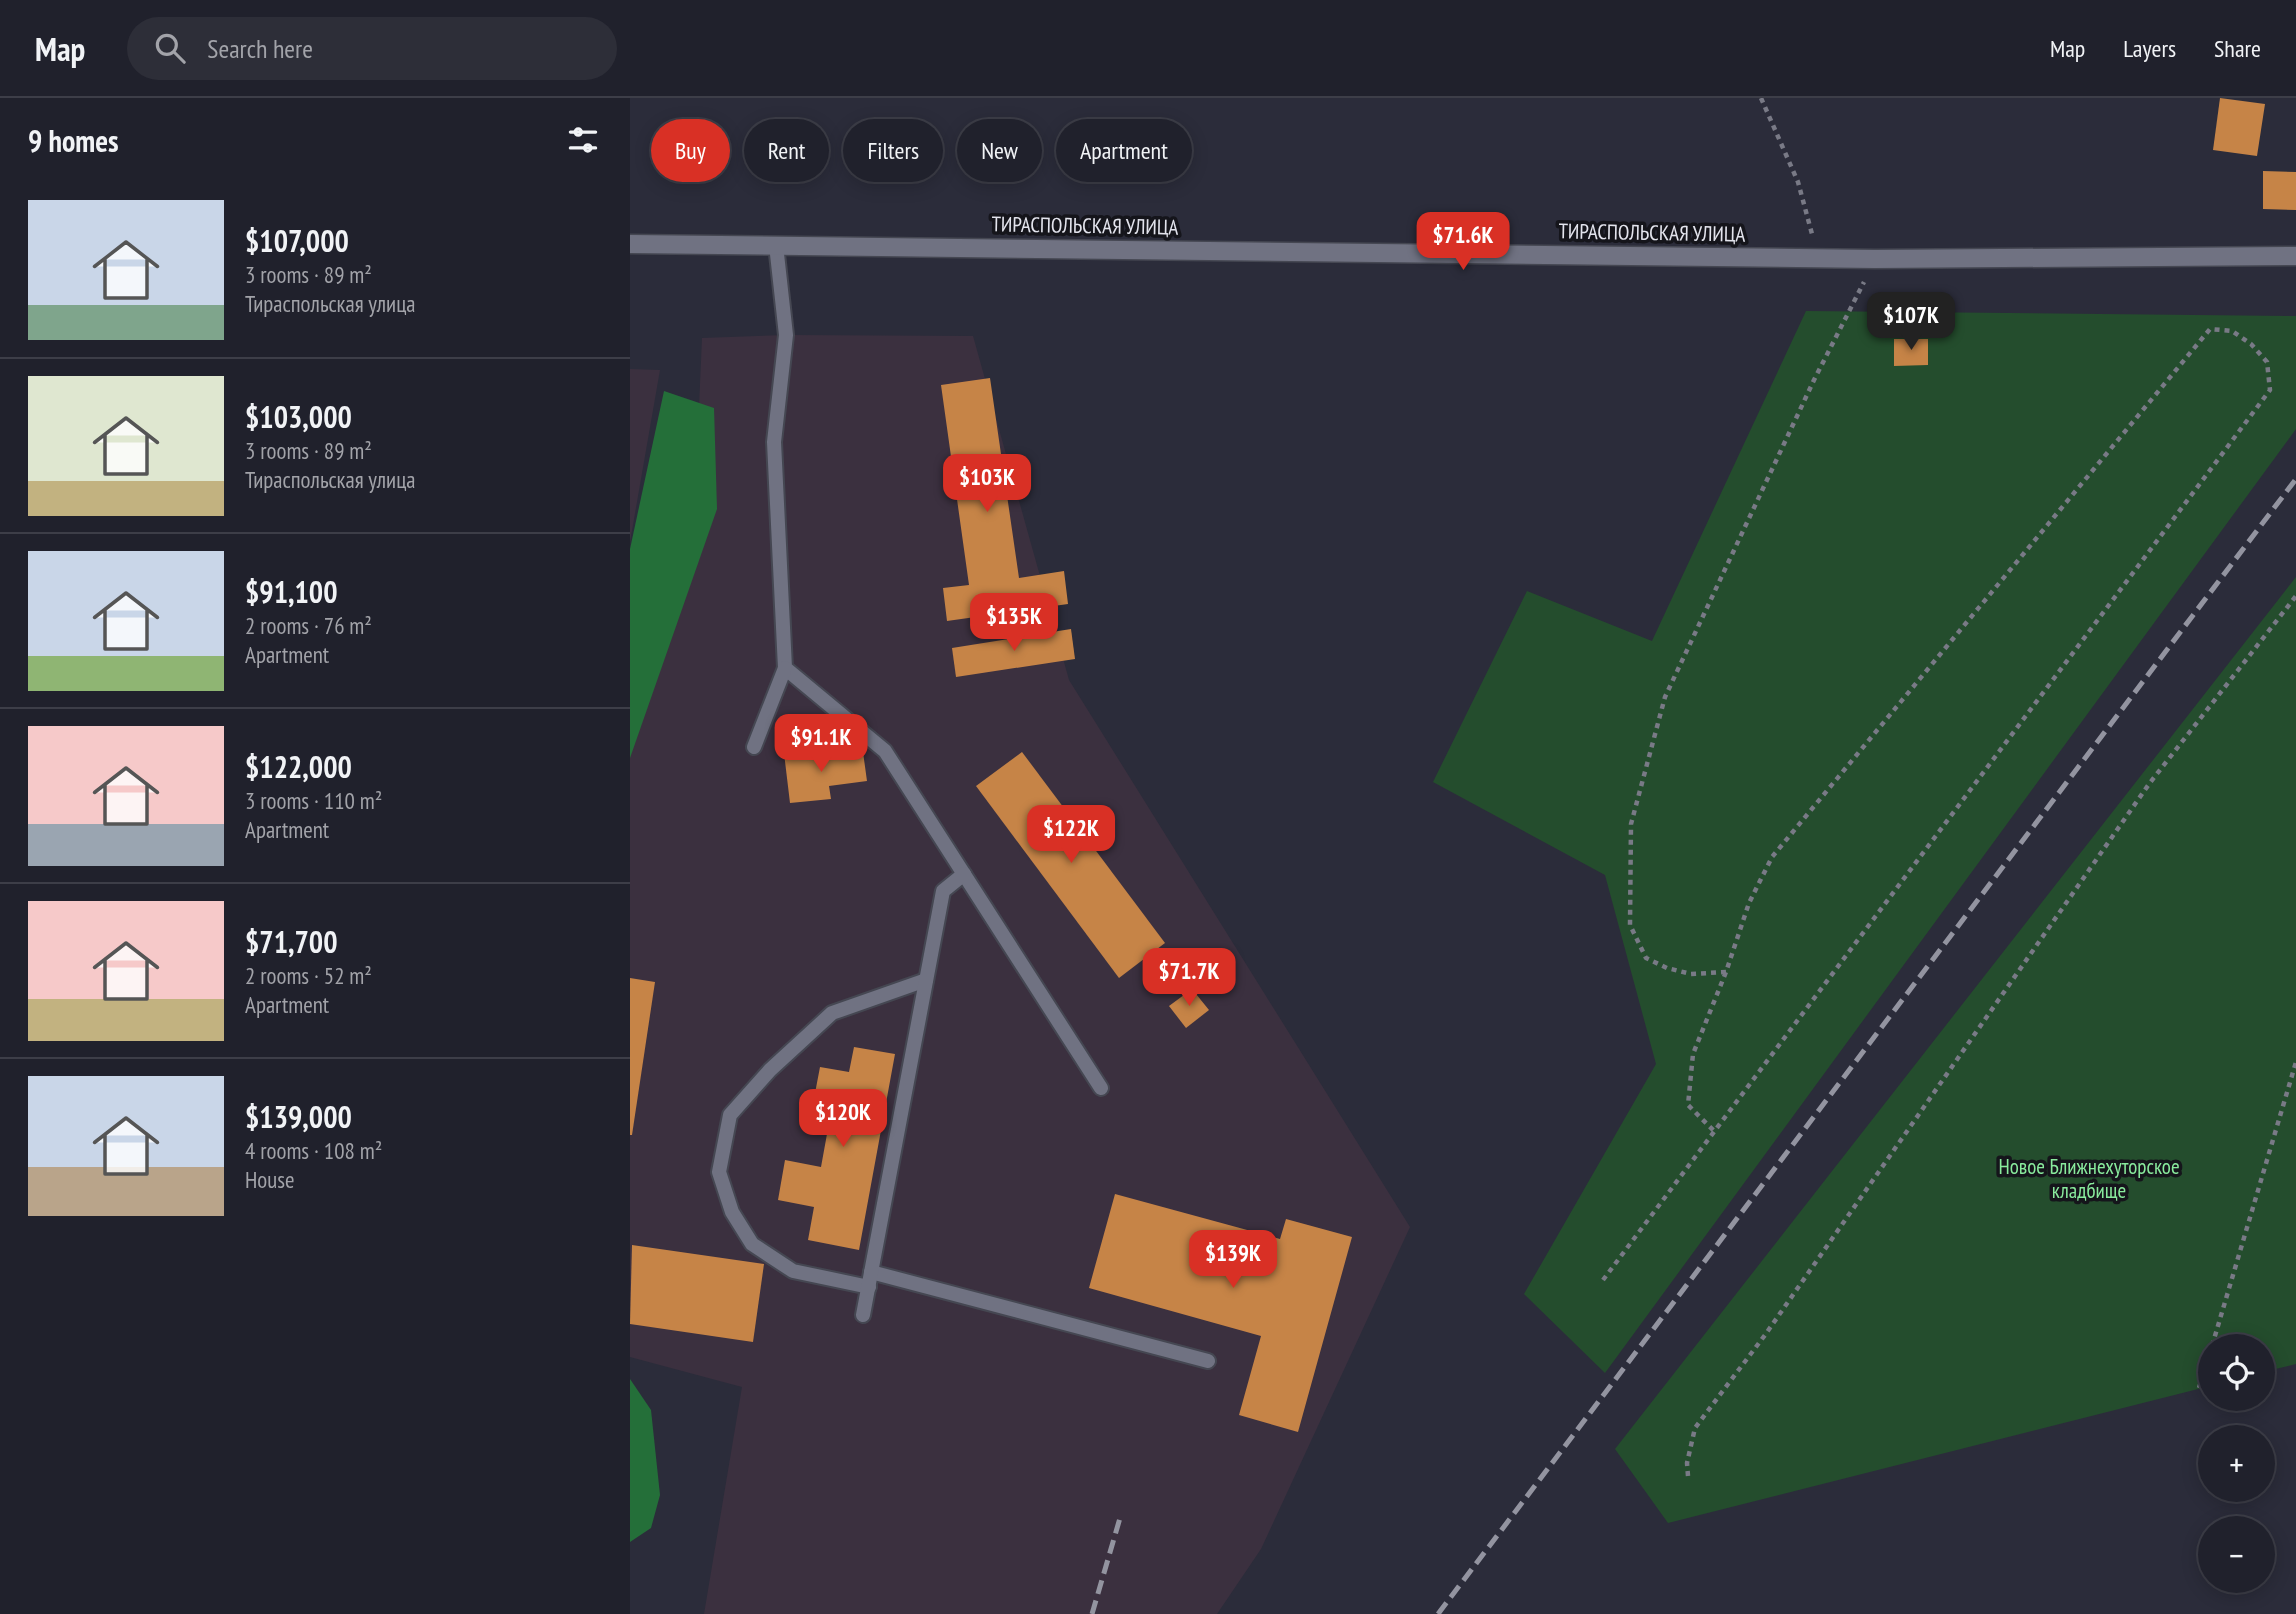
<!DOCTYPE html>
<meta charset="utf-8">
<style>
:root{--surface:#20212c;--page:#2d2e38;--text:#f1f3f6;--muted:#a2a3a9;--line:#3d3e48;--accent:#d93025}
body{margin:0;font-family:"PT Sans Narrow",sans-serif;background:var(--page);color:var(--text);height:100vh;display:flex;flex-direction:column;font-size:26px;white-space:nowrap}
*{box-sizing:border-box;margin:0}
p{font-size:23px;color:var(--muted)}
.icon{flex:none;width:38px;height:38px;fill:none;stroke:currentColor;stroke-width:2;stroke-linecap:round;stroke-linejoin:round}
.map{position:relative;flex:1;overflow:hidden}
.details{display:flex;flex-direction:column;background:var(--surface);width:630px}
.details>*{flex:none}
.top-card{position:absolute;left:21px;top:21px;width:665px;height:63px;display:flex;gap:14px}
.fabs{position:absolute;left:1568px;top:1236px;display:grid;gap:14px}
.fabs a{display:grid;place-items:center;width:77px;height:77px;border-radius:50%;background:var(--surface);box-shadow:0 4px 18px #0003,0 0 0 2px var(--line);font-size:35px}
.price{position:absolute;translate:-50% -60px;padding:0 16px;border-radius:14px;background:var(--accent);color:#fff;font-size:23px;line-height:46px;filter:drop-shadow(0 2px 4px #0008)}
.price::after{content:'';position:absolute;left:50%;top:42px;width:21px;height:16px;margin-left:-10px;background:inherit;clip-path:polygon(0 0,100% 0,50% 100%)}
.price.selected{background:#222;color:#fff}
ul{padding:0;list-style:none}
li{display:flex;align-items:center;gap:21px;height:175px;padding:0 28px}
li+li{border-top:2px solid var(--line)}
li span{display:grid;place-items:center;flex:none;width:196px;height:140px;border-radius:0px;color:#555}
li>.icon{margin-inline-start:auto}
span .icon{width:84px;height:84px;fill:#fffc;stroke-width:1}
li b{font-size:30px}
h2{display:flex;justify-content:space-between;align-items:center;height:84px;padding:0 28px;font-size:30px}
.pill{padding:0 24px;border-radius:32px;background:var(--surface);box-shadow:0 4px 18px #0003,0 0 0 2px var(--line);font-size:24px;line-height:63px}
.pill.selected{background:var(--accent);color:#fff}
header{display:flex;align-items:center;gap:42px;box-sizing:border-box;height:98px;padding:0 35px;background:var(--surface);border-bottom:2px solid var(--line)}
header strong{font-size:33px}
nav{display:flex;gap:38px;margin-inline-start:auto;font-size:24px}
.search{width:490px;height:63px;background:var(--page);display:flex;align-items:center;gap:18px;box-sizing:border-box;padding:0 24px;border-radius:38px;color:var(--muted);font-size:26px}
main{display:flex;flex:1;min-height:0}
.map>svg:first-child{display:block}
</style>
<header>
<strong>Map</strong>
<div class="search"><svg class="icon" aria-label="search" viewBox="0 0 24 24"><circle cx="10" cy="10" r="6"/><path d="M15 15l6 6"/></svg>Search here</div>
<nav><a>Map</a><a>Layers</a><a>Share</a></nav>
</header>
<main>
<section class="details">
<h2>9 homes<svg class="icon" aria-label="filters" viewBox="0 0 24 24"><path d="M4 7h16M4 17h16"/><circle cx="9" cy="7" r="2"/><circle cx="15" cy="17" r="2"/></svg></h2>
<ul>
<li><span style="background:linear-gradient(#c9d6e8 75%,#7fa58c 0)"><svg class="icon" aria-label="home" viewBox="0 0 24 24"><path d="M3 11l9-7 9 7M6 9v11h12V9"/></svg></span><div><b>$107,000</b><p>3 rooms · 89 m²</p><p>Тираспольская улица</p></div></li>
<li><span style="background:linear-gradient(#dfe7d0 75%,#c2b280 0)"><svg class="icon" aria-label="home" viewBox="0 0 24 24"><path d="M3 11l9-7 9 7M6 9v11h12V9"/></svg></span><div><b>$103,000</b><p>3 rooms · 89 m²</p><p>Тираспольская улица</p></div></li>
<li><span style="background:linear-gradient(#c9d6e8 75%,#8fb573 0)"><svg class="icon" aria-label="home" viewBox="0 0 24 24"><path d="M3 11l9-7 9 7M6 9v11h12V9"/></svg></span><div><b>$91,100</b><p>2 rooms · 76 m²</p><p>Apartment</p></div></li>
<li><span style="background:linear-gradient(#f6c9c9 70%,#9aa5b1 0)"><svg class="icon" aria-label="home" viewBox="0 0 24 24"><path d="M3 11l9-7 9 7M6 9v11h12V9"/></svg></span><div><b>$122,000</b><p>3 rooms · 110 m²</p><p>Apartment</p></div></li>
<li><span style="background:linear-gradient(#f6c9c9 70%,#c2b280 0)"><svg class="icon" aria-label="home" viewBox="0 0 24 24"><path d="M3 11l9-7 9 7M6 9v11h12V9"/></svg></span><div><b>$71,700</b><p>2 rooms · 52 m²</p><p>Apartment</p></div></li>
<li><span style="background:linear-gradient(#c9d6e8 65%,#b9a48a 0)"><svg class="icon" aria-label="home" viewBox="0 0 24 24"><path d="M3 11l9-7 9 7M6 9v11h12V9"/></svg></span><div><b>$139,000</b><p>4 rooms · 108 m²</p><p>House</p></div></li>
</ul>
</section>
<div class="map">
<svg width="1666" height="1516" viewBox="0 0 1666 1516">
<rect width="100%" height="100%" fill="#2b2c3a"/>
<g fill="#3b303f">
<path d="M156 237 343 238 439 582 780 1129 631 1451 587 1516H74L112 1289 0 1259V622L65 402 72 240Z"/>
<path d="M0 271 30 272 0 444Z"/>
</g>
<g fill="#244d2d">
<path d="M1176 213 1666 218V331L975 1275 894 1196 1026 966 975 777 803 684 897 493 1022 543Z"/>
<path d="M1666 479V1266L1633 1274V1248H1580V1288L1038 1425 985 1351Z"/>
</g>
<g fill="#246f39">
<path d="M34 293 84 310 87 411 0 660V451Z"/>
<path d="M0 1281 21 1312 30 1397 21 1430 0 1444Z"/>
</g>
<g fill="#c68447">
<path d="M1590 0 1635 6 1627 58 1583 52Z"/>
<path d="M1633 73 1666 74V112L1633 111Z"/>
<path d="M1264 241H1298V267L1264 268Z"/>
<path d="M360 280 389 480 434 473 438 506 317 523 313 490 339 487 311 287Z"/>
<path d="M441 531 445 561 326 579 322 550Z"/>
<path d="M193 651 194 659 233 654 237 683 199 688 201 701 160 705 154 655Z"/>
<path d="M392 654 535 845 489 880 346 688Z"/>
<path d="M0 880 25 884 2 1037H0Z"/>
<path d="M562 891 579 912 556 930 539 908Z"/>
<path d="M224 949 265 956 229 1152 178 1142 184 1109 148 1102 155 1062 191 1069 197 1036 178 1032 190 969 219 974Z"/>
<path d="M485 1096 650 1141 656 1121 722 1139 668 1334 609 1317 631 1238 459 1190Z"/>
<path d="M2 1147 134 1166 123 1244 0 1226Z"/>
</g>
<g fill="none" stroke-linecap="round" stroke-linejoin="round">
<g stroke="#454752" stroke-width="18">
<g id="service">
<path d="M146 147 156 237 144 344 155 570 255 653 471 990"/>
<path d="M124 649 155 570"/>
<path d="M241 1174 578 1263"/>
<path d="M239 1189 163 1173 122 1146 102 1114 89 1074 100 1017 140 972 202 915 296 882"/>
<path d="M233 1217 313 793 334 776"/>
</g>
</g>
<g stroke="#454752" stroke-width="21">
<path id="tertiary" d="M0 146 1245 161 1666 158"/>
</g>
<g stroke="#797a86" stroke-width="4.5" stroke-dasharray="5 5" stroke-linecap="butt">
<path d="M1131 0 1168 84 1182 136"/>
<path d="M1096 874 1061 876 1037 870 1016 860 1000 827 1001 726 1035 599 1184 282 1234 184"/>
<path d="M973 1182 1640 292 1637 264 1621 246 1602 233 1580 231 1142 759 1119 805 1096 874 1063 956 1058 1007 1084 1033"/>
<path d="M1582 1248 1666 964"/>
<path d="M1569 1290 1580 1254"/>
<path d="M1058 1378 1057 1365 1065 1330 1135 1237 1519 686 1666 498"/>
</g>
<use href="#service" stroke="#707282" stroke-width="14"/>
<use href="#tertiary" stroke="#707282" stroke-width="18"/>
<g stroke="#9394a0" stroke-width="5" stroke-dasharray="14 7" stroke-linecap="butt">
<path d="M462 1516 490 1420"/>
<path d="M808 1516 1666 381"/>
</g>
</g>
<g text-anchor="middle" stroke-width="7" stroke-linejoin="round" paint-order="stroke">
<g font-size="21" fill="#e3e4ed" stroke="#15151b">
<text transform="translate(455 128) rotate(1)" y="7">ТИРАСПОЛЬСКАЯ УЛИЦА</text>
<text transform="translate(1022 135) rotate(1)" y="7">ТИРАСПОЛЬСКАЯ УЛИЦА</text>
</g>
<g font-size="21" fill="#89eb9d" stroke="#15151b">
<text x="1459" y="1076">Новое Ближнехуторское<tspan x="1459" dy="24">кладбище</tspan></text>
</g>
</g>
</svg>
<div class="fabs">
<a><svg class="icon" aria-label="locate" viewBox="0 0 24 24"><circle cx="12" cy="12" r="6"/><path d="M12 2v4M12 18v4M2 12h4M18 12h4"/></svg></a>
<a>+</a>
<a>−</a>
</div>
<b class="price" style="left:833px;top:174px">$71.6K</b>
<b class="price selected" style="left:1281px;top:254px">$107K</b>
<b class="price" style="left:357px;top:416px">$103K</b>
<b class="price" style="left:384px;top:555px">$135K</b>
<b class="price" style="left:191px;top:676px">$91.1K</b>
<b class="price" style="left:441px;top:767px">$122K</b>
<b class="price" style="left:559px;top:910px">$71.7K</b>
<b class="price" style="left:213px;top:1051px">$120K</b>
<b class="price" style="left:603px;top:1192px">$139K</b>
<div class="top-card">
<a class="pill selected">Buy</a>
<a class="pill">Rent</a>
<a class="pill">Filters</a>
<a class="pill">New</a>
<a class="pill">Apartment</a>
</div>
</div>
</main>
